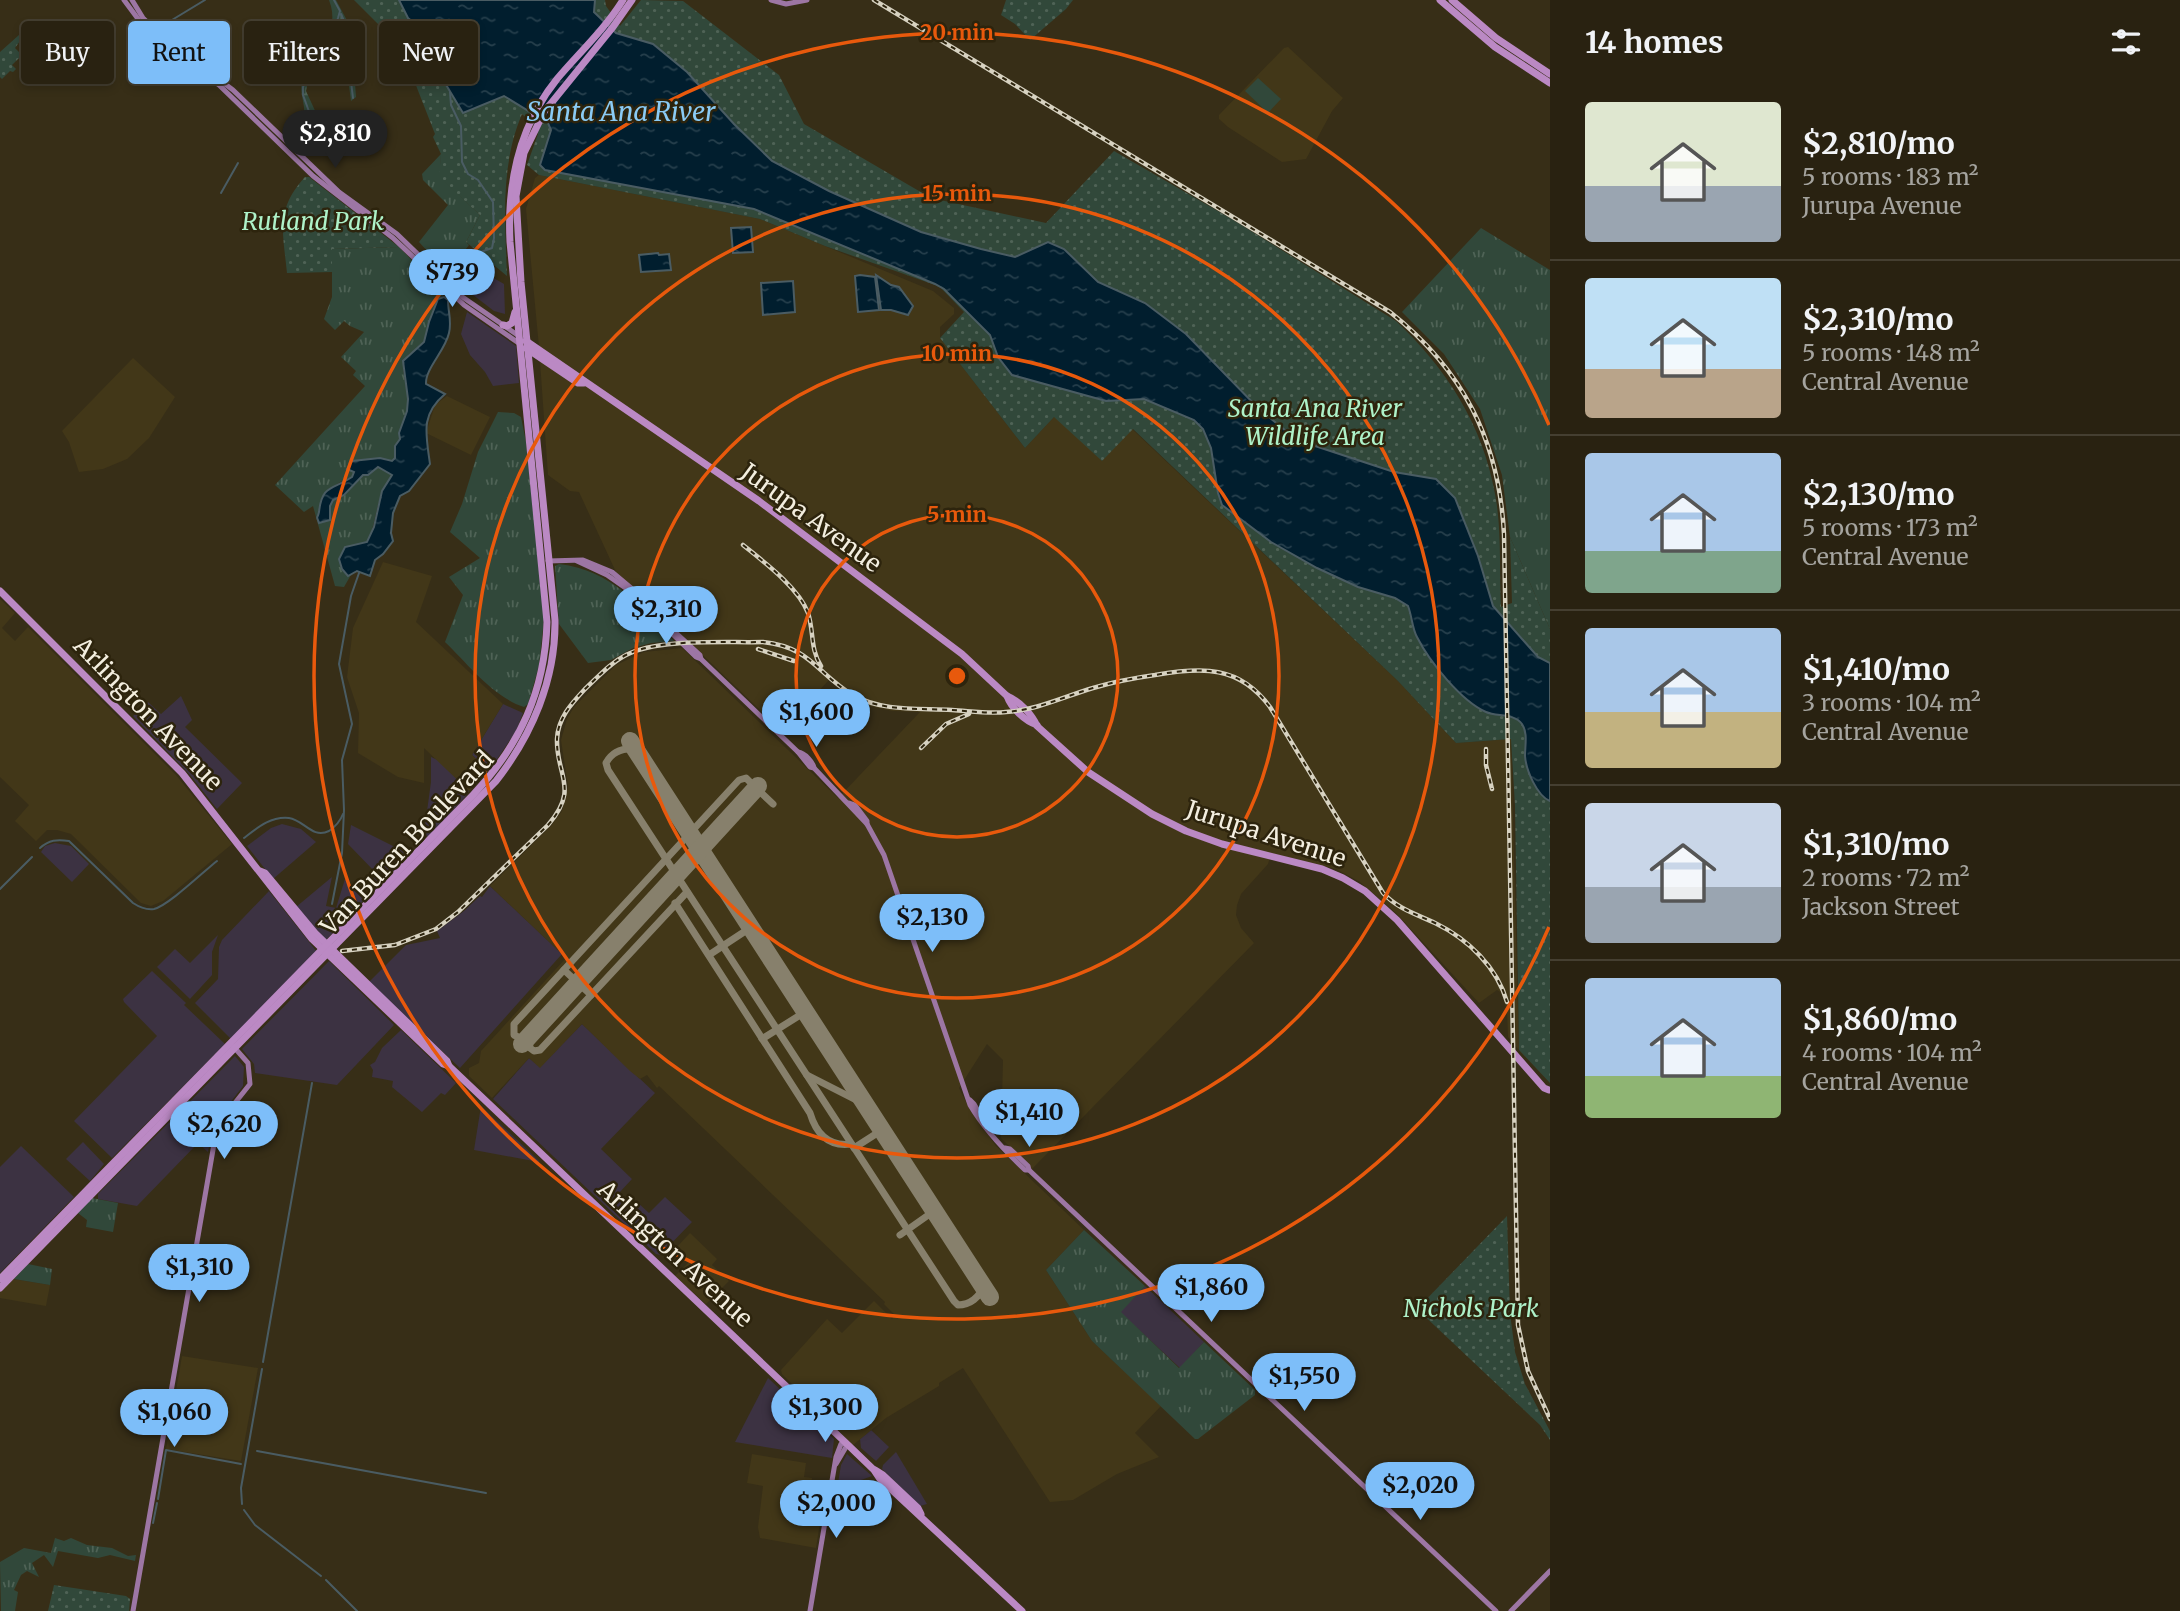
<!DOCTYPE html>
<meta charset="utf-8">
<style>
:root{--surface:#292211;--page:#352f1f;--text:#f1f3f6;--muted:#a5a49f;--line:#453f31;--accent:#7dbef9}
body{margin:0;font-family:Merriweather,serif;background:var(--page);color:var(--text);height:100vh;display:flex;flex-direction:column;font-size:26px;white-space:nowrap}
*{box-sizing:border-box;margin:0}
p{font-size:23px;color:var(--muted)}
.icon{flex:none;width:38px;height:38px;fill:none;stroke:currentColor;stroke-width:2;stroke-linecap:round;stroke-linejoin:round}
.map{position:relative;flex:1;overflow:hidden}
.sheet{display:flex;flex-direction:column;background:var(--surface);width:630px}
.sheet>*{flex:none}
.banner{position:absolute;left:21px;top:21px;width:665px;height:63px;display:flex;gap:14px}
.price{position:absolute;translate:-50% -60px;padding:0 16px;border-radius:24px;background:var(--accent);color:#111;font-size:23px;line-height:46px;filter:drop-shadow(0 2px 4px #0008)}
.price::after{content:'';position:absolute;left:50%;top:42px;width:21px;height:16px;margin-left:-10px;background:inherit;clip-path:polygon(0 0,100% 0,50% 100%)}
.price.on{background:#222;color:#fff}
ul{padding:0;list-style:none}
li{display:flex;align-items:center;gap:21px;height:175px;padding:0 35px}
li+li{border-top:2px solid var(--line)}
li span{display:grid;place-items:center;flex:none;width:196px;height:140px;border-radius:7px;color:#555}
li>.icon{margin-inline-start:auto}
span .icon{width:84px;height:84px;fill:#fffc;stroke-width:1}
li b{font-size:30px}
h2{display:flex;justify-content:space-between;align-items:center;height:84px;padding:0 35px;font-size:30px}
.tag{padding:0 24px;border-radius:7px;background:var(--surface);box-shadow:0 4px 10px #0003,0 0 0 2px var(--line);font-size:24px;line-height:63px}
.tag.on{background:var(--accent);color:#111}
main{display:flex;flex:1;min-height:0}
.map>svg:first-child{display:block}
</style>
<main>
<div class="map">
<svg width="1550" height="1611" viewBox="0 0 1550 1611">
<defs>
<pattern id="grass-tufts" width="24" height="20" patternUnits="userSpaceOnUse" patternTransform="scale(1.75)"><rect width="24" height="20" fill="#31483a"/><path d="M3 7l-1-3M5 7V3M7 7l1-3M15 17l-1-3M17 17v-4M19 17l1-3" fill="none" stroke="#4f6356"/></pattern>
<pattern id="wetland-marsh" width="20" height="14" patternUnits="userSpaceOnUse" patternTransform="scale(1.75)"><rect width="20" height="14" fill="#31483a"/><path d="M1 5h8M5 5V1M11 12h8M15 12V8" fill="none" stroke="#4f6356"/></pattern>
<pattern id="park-dots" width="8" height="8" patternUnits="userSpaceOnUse" patternTransform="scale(1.75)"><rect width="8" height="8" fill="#31483a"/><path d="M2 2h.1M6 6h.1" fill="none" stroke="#4f6356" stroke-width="1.8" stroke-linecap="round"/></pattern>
<pattern id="water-ripples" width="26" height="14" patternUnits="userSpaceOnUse" patternTransform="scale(1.75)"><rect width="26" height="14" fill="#011e2e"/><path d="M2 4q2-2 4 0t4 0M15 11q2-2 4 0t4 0" fill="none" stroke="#263f4c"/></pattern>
</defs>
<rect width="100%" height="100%" fill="#372e17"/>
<g fill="#3c3242">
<path d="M478 269 504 284 505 314 494 311 464 288Z"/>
<path d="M467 312 516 346 519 383 493 386 485 372 470 355 461 334Z"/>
<path d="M181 696 192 720 185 727 242 783 217 809 190 775 133 716 148 702 161 714Z"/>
<path d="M503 704 523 713 516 731 489 771 472 755Z"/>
<path d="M431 757 440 761 469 791 466 796 428 837 424 833 431 782Z"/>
<path d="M282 824 301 829 316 842 273 879 247 846 271 828Z"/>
<path d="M351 825 403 851 406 859 374 891 368 884 377 874 348 844Z"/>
<path d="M55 843 71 846 89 864 72 882 41 852 45 846Z"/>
<path d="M332 877 326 906 336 908 345 879 365 899 326 940 296 907Z"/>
<path d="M490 886 562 954 460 1068 369 982 406 945 440 938 437 931 464 911 480 896 482 897Z"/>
<path d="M269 891 317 952 231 1039 195 1003 218 979 219 947 222 940Z"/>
<path d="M218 935 212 952V975L190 999 157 967 175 949 190 963Z"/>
<path d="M329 961 394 1025 337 1085 255 1073 254 1064 242 1049Z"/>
<path d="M152 971 186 1003 184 1005 225 1044 112 1158 74 1121 157 1036 124 1002 123 999Z"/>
<path d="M582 1024 655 1093 601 1149 632 1179 619 1193 632 1205 636 1201 649 1213 665 1197 692 1222 660 1255 656 1254 493 1099 529 1058 540 1067Z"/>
<path d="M401 1030 456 1083 445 1095 441 1093 422 1112 392 1087 393 1081 372 1077 373 1070 370 1065 375 1062 382 1048Z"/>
<path d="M235 1056 244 1067 243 1086 213 1125 208 1152 198 1143 137 1206 98 1199V1194Z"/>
<path d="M481 1106 539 1161V1162L474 1150Z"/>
<path d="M83 1142 104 1164 90 1181 66 1159Z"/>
<path d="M21 1146 74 1197 0 1273V1167Z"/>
<path d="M1145 1286 1204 1342 1180 1368 1120 1312Z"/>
<path d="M768 1378 834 1439 832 1458 735 1442Z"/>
<path d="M871 1430 889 1447 876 1461 861 1448 860 1439Z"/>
<path d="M896 1452 927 1504 920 1506 882 1469 883 1465Z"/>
<path d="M847 1454 872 1476 837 1489 841 1465Z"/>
</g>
<g fill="#423718">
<path d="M1288 47 1343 98 1332 111 1306 159 1282 162 1228 127 1219 119V115L1284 48Z"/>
<path d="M539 175 760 219 933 291 954 308V314L940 327V338L1025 448 1054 417 1132 429 1398 681 1456 743 1511 739 1519 1050 1508 1037 1507 1011 1502 993 1497 990 1479 1003 1396 913 1360 882 1336 869 1271 853 1268 864 1241 894 1237 905 1236 915 1241 928 1254 943 1032 1169 1001 1138 1003 1060 987 1044 959 1088 970 1110 996 1146 1084 1230 1046 1270 1092 1341 1161 1406 1135 1433 1159 1457 1117 1474 1073 1500 1050 1502 963 1368 939 1383V1386L886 1418 853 1445 782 1374 781 1370 827 1319 842 1333 874 1301 892 1319 895 1315 884 1304 885 1302 659 1086 657 1088 647 1075 640 1079 630 1071 582 1024 540 1068 529 1058 492 1098 469 1076V1068L479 1063 481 1051 566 958 490 886 551 826 562 811 568 786 561 740 567 719 574 707 616 665 644 652 682 648 838 798 920 712 893 711 869 706 848 696 830 679 781 730 616 572 579 492 570 491 548 475 539 347 526 209 535 178Z"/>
<path d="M133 358 175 397 149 438 127 459 103 469 79 472 69 442 62 431Z"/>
<path d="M447 396 490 417 471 455 426 433 435 405Z"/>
<path d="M383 562 432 576 416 622 503 704 472 755 489 771 469 791 424 748V783L398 777 358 753 359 713 347 677 353 628Z"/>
<path d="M0 599 15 613 2 628 15 641 28 627 176 775 232 844 163 901 151 906 141 903 71 834 57 830H47L36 841 15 821 29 805 0 777Z"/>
<path d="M690 1233 717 1259 712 1265 729 1281 706 1304 675 1276 689 1262 676 1248Z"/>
<path d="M13 1279 50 1285 46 1306 0 1298V1292Z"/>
<path d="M182 1356 258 1368 241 1461 166 1449Z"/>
<path d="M752 1454 806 1463 804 1477 812 1478 810 1489 825 1491 816 1548 760 1538 758 1527 763 1486 747 1483Z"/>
</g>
<g fill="url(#grass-tufts)">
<path d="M441 154 440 177 480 215 466 242 469 245 459 258 455 257 440 265 419 242 448 205 423 180 422 174Z"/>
<path d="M1481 228 1550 270V629L1510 537 1502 475 1480 409 1444 354 1402 312Z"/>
<path d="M399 247 445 294 438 299 429 322 424 342 408 355 403 369 408 399 407 411 401 428 397 454 392 461 380 458 352 461 347 469 354 472 352 477C347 480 341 481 337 484 326 492 314 510 319 523L330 520V506L333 500 345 495 363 475 378 467 392 475C390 483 383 488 381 496 375 511 375 527 367 542L345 547 339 559 348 575 352 573 344 587 335 586 313 506 304 512 275 485 365 386 353 375 356 371 341 357 364 332 350 326 344 321 335 330 324 319 332 297V249Z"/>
<path d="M498 412 514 413 521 417 526 442 544 619 539 666 528 704 524 707C493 697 468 664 445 642L463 595 449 577 480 558 450 532 462 504 478 452Z"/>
<path d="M559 564C613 571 637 604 674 641L651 643 633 648 611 660 588 663 559 624 555 566Z"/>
<path d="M92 1198 118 1203 113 1232 86 1227 87 1220 78 1213Z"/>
<path d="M1084 1230 1145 1286 1121 1312 1179 1368 1204 1342 1255 1390V1395L1198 1439H1195L1092 1341 1046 1270Z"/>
<path d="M28 1264 52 1269 50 1285 14 1279Z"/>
<path d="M55 1538 64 1541 71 1538 87 1545 112 1548 128 1556 136 1555 135 1561 110 1555 98 1558 58 1551 53 1567 44 1555 32 1563 39 1577 27 1571 21 1575 14 1590 18 1592 15 1611H1L0 1562 24 1548 51 1553Z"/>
</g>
<path fill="url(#wetland-marsh)" d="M329 0H336L351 28 356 97 351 101 344 47 347 35 345 27 341 22 331 50 309 77 306 91 317 115 316 120 295 144 288 137C292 133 299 127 302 121 309 107 297 93 303 79 314 52 342 33 329 0Z"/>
<g fill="url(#park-dots)">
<path d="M354 0H605L606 6 620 26 641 0 683 1 779 75 804 124 931 198 1046 223 1114 151 1230 218 1396 321C1446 368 1483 425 1495 494 1502 530 1499 570 1501 607L1512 603 1510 537 1550 629V1083L1519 1050 1515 806 1511 739 1456 743 1398 681 1133 429 1102 461 1054 417 1025 448 940 338 964 312 941 288 935 285 825 246 760 219 539 175 527 165 538 134 533 124 522 114C500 166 505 221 507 276L466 242 480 215 439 177 441 154 433 137 435 134 410 70 416 62Z"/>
<path d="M1006 0H1073L1066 9 1030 40 1015 24 1001 15Z"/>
<path d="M19 35 22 38 15 48 22 55 12 65 16 69 13 72 10 71 2 79 0 77V52Z"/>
<path d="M305 177H309L399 247 332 249V272L287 273C283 232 275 210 305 177Z"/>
<path d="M1507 1216 1510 1313 1515 1352 1525 1384 1550 1431V1440L1540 1425 1417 1309Z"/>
<path d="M54 1585 126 1596 130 1599 129 1611H48Z"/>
</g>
<path fill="#31483a" d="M1258 78 1281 99 1268 113 1245 91Z"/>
<g fill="url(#water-ripples)" stroke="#4a5c63" stroke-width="2">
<path d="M399 0H595L594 12 616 33 653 44 687 72 734 124 772 161 829 191 921 232 981 249 1015 257 1048 242 1064 249 1098 282 1145 303 1186 334 1258 408 1297 440 1394 472 1436 479 1455 498 1478 556 1493 606 1538 657 1550 663V801C1537 796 1526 770 1525 756 1525 745 1528 733 1522 724 1514 713 1497 717 1486 712 1461 701 1429 661 1417 637 1412 628 1412 616 1408 606L1395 598 1358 587 1317 568 1271 542 1222 505 1218 493 1211 448 1203 429 1194 420 1144 399 1106 401 1012 375 998 357 990 335 944 289 935 284 754 209 545 170 540 165 551 130 548 123 504 96 463 113 445 83 429 35 408 18Z"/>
<path d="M751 227 753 252 733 253 731 228Z"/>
<path d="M658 253 659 255 669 254 671 270 641 272 639 255Z"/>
<path d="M860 275 875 277 879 310 858 312 855 276Z"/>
<path d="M876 275 891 285 899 287 913 306 908 315 891 310H881Z"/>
<path d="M793 281 795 312 763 315 761 283Z"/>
<path d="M444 297 448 300C448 312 452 321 449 333 445 351 425 369 426 384L445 394C420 415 426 434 430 464L409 491 400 496 393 513 391 533 393 541 383 554 375 560 370 576 357 571 348 576 342 569 339 559 345 547 367 542 374 527 382 491 392 475 378 467 368 475H363L344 495 333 500 330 506V520L319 523C316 514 317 521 319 512 322 484 333 490 352 477L354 472 347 469 352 461 380 458 392 461 395 458V446L400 439 399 433 407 411 408 399 403 361 424 342 429 322 438 299Z"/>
</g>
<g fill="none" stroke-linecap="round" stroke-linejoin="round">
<g stroke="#4a5c63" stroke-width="2">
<path d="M341 14 350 35 347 50 353 98"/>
<path d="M167 23 205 0"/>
<path d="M450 92 451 105 461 126 462 162 468 174 478 180 493 202 494 238 492 248 475 254 461 278"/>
<path d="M291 141 311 117 303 95V87L307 76 328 46 338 18 340 11 334 0"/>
<path d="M221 193 238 163"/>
<path d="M476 264 478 272"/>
<path d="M244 838C257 828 271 816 289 818 304 820 312 839 329 831 336 826 340 822 343 814"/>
<path d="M40 848C49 840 57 839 69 841L133 903C139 907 146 910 154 909 168 906 204 871 217 861"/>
<path d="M0 889 32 857"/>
<path d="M332 904 342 853 344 810 342 760 352 724 339 664 351 596 359 573"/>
<path d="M263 1362 312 1083"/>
<path d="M257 1451 486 1493"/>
<path d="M158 1499 166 1450 241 1464"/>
<path d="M242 1504 241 1488 262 1369"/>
<path d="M244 1510 255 1525 321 1576"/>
<path d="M153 1523 157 1503"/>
<path d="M326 1580 357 1611"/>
</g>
<g stroke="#87806c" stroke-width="7">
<path d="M635 749C623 748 612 752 606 763L608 770 954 1301 958 1305C970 1305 980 1297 983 1286"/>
<path d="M756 788 773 804"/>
<path d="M687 892 540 1050 534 1051 530 1048 529 1036 520 1038 514 1035V1024L739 780 746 778 756 788"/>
<path d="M675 903 810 1113C816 1133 828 1147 851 1144"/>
<path d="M709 955 750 928"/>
<path d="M564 970 591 995"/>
<path d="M762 1039 805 1012"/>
<path d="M807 1075 866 1105"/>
<path d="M854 1148 882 1130"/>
<path d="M900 1235 934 1211"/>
</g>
<g stroke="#87806c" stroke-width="18">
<path d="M630 741 990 1297"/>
<path d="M522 1044 758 786"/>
</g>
<g stroke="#9d76a4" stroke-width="5">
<path d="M124 0 147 31 173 52 219 85 313 176 393 238 464 305 520 344"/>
<path d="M132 0 143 18 164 38 233 90 339 192 397 234 461 296 519 336"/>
<path d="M771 0 786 4 807 0"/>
<path d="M548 561 583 560 612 572 631 588 651 610 700 655 701 659"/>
<path d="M577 561 607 575 634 594"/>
<path d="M651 610 655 617 696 657 701 659 798 752 810 767 814 768 867 824"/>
<path d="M798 752C805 753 813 762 814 768"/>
<path d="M849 803 855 805 867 821V824L884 855 970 1105C984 1129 1005 1151 1025 1170H1029L1496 1611"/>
<path d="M970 1100 974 1104 989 1130"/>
<path d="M1005 1148 1010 1149 1028 1166 1029 1170"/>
<path d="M836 1464 846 1447V1443"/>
<path d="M133 1611 214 1144 223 1118 250 1084 248 1063 233 1046"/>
<path d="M810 1611 836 1457 841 1444 846 1443"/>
<path d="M1511 1611 1550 1571"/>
</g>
<g stroke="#bb89c4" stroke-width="7">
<path d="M1440 0 1495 47 1550 83"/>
<path d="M1452 0 1496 38 1550 74"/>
<path d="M503 325 507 326 512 323 515 312"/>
<path d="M526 341 759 501 962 654 1007 696C1019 701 1032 714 1037 726L1088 772 1152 814 1186 831 1222 844 1322 869 1343 878 1365 891 1397 920 1544 1088 1549 1090"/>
<path d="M526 348 578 383H584"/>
<path d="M0 591 182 773 312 939 443 1064 449 1066"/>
<path d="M1007 696C1011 708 1025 721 1037 725"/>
<path d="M260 871 265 873 315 933 447 1061 449 1066 846 1443 874 1470 880 1479 1022 1611"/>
<path d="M0 1279 473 795C520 745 545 691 547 622L510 242C507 182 519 126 557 79 579 53 605 29 623 0"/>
<path d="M0 1288 496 781C532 735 556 679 555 620L521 282 516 196 524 153 544 112 613 27 632 0"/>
<path d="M875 1470 883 1475 918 1508 921 1514"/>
</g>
<g stroke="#d7d2c1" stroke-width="4.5">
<g id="rail">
<path d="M874 0 1390 312C1463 370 1499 440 1504 534L1518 1325 1528 1371 1550 1419"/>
<path d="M743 545C764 562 799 588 808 613 814 631 810 649 821 666"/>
<path d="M758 649 794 661"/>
<path d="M921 748 946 724 969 714"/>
<path d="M1486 749V765L1492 789"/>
<path d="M342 951 395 945 436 929 458 912 548 825C580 788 556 776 557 739 558 718 571 704 585 689 598 677 610 663 626 655 658 638 726 643 763 642 811 647 817 674 853 695 882 712 920 708 952 710 970 711 988 714 1006 712 1037 710 1063 697 1093 688 1113 682 1134 678 1155 675 1202 667 1239 665 1270 707L1383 893C1398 909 1416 914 1435 923 1468 939 1497 967 1507 1002"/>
</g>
</g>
<use href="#rail" stroke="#2d240d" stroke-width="2" stroke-dasharray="5" stroke-linecap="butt"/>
</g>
<g fill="none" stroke="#e8590c" stroke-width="3.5">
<circle cx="957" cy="676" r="161"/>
<circle cx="957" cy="676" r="322"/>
<circle cx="957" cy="676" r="482"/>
<path d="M1549 927A643 643 0 1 1 1549 425"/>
</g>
<g text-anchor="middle" stroke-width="5" stroke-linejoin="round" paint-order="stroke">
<g font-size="24" font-style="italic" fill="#aef2c9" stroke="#2d240d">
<text x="313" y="230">Rutland Park</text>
<text x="1315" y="417">Santa Ana River<tspan x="1315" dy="28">Wildlife Area</tspan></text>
<text x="1471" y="1317">Nichols Park</text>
</g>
<g font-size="24" fill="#f3eedf" stroke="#2d240d">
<text transform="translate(811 518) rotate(36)" y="8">Jurupa Avenue</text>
<text transform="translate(148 714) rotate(46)" y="8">Arlington Avenue</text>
<text transform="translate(1266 834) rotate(18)" y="8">Jurupa Avenue</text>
<text transform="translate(407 843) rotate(-47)" y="8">Van Buren Boulevard</text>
<text transform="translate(675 1254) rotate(43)" y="8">Arlington Avenue</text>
</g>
<g font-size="26" font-style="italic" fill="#8acbf5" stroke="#2d240d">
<text x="621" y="121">Santa Ana River</text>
</g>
</g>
<circle cx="957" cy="676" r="10" fill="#e8590c" stroke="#2d240d" stroke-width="3.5"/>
<g font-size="21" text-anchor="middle" font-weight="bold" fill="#e8590c" stroke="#2d240d" stroke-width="5" stroke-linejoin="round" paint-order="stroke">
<text x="957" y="40">20 min</text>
<text x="957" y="201">15 min</text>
<text x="957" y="361">10 min</text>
<text x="957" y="522">5 min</text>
</g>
</svg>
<b class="price on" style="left:335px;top:170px">$2,810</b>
<b class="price" style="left:452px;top:309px">$739</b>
<b class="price" style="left:666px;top:646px">$2,310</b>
<b class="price" style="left:816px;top:749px">$1,600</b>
<b class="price" style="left:932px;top:954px">$2,130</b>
<b class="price" style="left:1029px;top:1149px">$1,410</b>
<b class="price" style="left:224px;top:1161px">$2,620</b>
<b class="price" style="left:199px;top:1304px">$1,310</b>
<b class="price" style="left:1211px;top:1324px">$1,860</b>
<b class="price" style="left:1304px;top:1413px">$1,550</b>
<b class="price" style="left:825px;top:1444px">$1,300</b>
<b class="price" style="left:174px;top:1449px">$1,060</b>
<b class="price" style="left:1420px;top:1522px">$2,020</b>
<b class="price" style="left:836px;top:1540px">$2,000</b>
<div class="banner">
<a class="tag">Buy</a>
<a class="tag on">Rent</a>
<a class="tag">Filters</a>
<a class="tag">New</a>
</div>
</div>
<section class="sheet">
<h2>14 homes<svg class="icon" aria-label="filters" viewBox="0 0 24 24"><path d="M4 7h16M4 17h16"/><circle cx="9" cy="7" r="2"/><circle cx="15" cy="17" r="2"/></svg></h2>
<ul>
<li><span style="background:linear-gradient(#dfe7d0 60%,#9aa5b1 0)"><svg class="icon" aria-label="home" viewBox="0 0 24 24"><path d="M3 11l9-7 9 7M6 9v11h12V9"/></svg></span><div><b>$2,810/mo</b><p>5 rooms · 183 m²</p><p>Jurupa Avenue</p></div></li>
<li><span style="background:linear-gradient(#bfe0f5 65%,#b9a48a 0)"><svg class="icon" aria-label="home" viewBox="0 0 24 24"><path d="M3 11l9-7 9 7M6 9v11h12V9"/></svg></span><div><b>$2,310/mo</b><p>5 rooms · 148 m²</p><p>Central Avenue</p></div></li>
<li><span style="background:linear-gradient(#a9c7e8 70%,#7fa58c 0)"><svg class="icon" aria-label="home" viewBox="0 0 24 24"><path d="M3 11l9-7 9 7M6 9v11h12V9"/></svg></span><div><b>$2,130/mo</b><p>5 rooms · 173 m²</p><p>Central Avenue</p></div></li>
<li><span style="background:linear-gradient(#a9c7e8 60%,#c2b280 0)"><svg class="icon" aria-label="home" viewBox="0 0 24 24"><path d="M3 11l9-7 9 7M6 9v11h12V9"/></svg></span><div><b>$1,410/mo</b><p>3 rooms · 104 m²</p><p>Central Avenue</p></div></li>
<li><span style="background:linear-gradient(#c9d6e8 60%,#9aa5b1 0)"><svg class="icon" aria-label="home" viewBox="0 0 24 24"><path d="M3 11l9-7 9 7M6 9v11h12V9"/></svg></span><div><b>$1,310/mo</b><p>2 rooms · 72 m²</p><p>Jackson Street</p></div></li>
<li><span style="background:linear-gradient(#a9c7e8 70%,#8fb573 0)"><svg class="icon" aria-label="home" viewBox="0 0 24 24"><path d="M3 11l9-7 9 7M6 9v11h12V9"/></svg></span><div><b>$1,860/mo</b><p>4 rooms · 104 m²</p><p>Central Avenue</p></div></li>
</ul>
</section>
</main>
